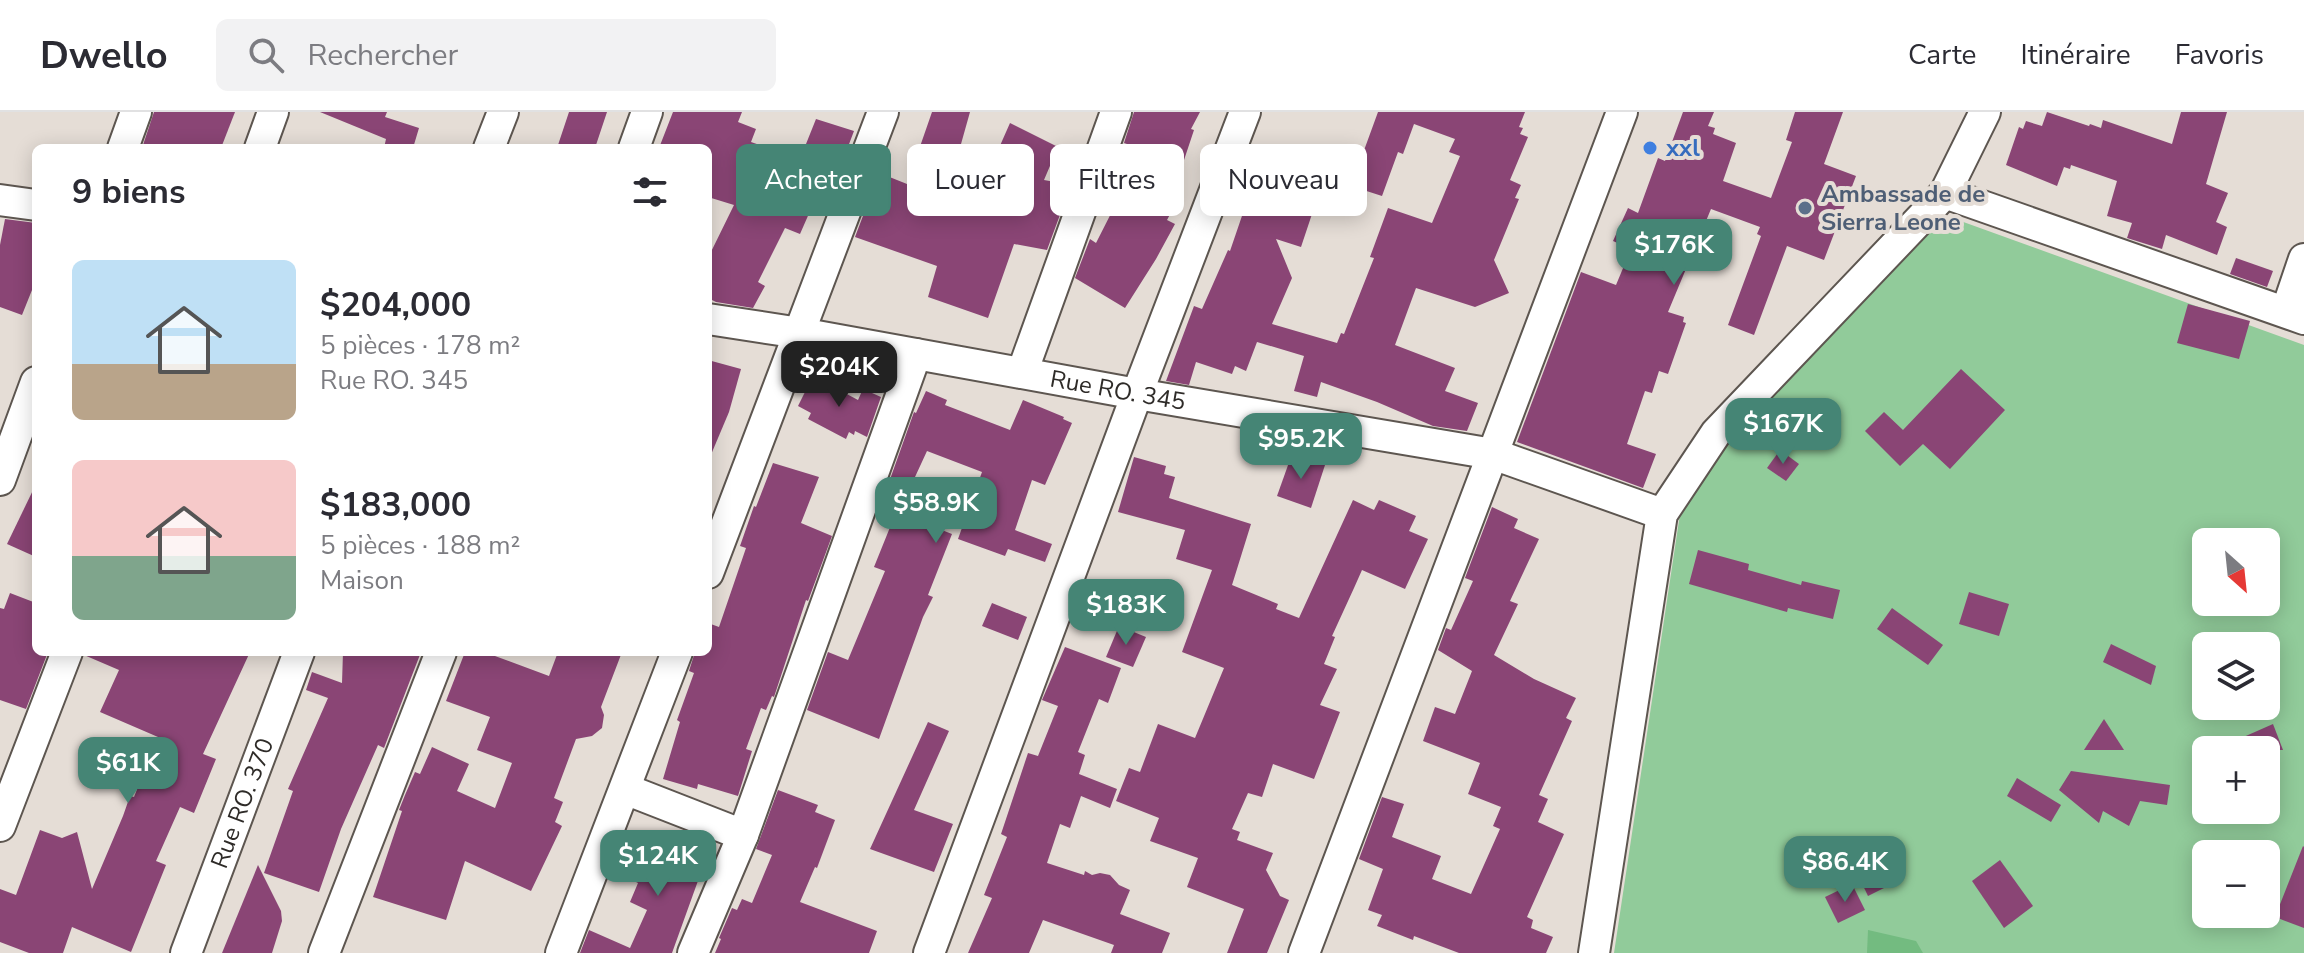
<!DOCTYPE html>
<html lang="fr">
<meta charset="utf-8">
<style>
:root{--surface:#fff;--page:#f2f2f3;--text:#2b2b33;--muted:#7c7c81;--line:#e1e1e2;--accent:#458575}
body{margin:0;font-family:"Nunito Sans",sans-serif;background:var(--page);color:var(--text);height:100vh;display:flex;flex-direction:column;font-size:30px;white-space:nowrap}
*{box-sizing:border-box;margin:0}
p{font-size:26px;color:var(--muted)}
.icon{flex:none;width:44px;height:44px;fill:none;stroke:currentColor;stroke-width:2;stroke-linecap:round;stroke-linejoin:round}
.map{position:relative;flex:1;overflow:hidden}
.sheet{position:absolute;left:32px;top:32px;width:680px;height:512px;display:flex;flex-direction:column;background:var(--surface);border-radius:12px;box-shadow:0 4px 20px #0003}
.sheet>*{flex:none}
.guide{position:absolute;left:736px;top:32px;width:760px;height:72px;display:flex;gap:16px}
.needle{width:52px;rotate:153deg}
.buttons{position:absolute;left:2192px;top:416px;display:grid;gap:16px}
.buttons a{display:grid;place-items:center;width:88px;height:88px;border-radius:12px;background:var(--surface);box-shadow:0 4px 20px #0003;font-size:40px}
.price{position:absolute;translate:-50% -68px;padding:0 18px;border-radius:16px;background:var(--accent);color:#fff;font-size:26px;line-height:52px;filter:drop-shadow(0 2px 4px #0008)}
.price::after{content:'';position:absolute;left:50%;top:48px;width:24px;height:18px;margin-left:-12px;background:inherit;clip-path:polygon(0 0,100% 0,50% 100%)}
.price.current{background:#222;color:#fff}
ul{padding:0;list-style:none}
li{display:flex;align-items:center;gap:24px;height:200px;padding:0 40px}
li span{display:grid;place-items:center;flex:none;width:224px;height:160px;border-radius:12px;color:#555}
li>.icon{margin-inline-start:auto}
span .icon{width:96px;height:96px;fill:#fffc;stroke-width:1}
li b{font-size:34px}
h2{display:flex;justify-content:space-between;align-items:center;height:96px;padding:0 40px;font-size:34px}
.chip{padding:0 28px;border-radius:12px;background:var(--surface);box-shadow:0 4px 20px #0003;font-size:28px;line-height:72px}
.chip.current{background:var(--accent);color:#fff}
header{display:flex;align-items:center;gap:48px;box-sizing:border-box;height:112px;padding:0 40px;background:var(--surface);border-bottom:2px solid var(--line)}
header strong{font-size:38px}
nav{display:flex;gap:44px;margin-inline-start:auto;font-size:28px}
.search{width:560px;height:72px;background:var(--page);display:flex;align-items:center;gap:20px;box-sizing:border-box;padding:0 28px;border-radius:12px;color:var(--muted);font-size:30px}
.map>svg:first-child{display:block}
</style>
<header>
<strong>Dwello</strong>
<div class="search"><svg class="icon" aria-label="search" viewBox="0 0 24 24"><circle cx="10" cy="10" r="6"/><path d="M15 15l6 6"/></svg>Rechercher</div>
<nav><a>Carte</a><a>Itinéraire</a><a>Favoris</a></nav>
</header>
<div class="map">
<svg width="2304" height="841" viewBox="0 0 2304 841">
<rect width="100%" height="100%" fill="#e5ddd6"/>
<path fill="#91cb9a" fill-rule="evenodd" d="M1944 103 2304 233V841H1614L1680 402 1729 330ZM2206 430H2266V490H2206ZM2206 534H2266V594H2206ZM2206 638H2266V698H2206ZM2206 742H2266V802H2206Z"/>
<path fill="#73bb80" d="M1868 818 1916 829 1923 841H1867Z"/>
<g fill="#8a4575">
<path d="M154 0H235L221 36H142Z"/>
<path d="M320 0H387L385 5 419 16 413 36H384L386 27Z"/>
<path d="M569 0H607L595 36H557Z"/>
<path d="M673 0H742L738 10 756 17 751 30 800 47 816 7 854 19 829 85 818 81 800 122 785 116 758 170 765 174 753 196 716 190 708 186V146L734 93 708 85V36H659Z"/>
<path d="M932 0H970L961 32 995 45 1010 11 1058 35 1044 68 1071 73 1047 138 1014 132 988 206 928 185 937 154 855 125 866 96 874 98 887 64 907 72Z"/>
<path d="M1134 0H1200L1191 17 1194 18 1183 51 1124 31Z"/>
<path d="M1378 0H1525L1519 15 1523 16 1520 22 1528 25 1510 68 1521 73 1515 86 1519 87 1494 148 1509 181 1475 195 1416 176 1395 233 1455 256 1445 279 1478 291 1467 319 1433 314 1377 290 1321 270 1317 285 1294 279 1304 244 1257 230 1246 259 1235 254 1232 262 1196 250 1189 273 1166 269 1194 194 1202 197 1228 138 1230 139 1258 57 1320 78 1301 135 1276 127 1292 166 1272 212 1337 231 1341 221 1344 222 1374 146 1370 145 1388 96 1432 111 1460 44 1449 40 1455 27 1414 12 1403 42 1398 40 1382 84 1351 74Z"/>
<path d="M1683 0H1714L1708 14 1715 16 1713 22 1736 31 1723 69 1771 86 1792 30 1786 28 1795 0H1843L1824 52 1856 64 1824 148 1787 134 1754 223 1728 213 1761 124 1757 122 1760 115 1711 97 1668 200 1684 205 1683 210 1686 211 1668 262 1659 259 1652 281 1645 279 1627 332 1656 342 1643 376 1517 330 1581 160 1616 173 1631 137 1613 129 1628 96 1638 101 1658 46 1665 49Z"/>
<path d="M2047 0 2089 14 2090 12 2101 16 2103 8 2172 32 2181 0H2227L2206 72 2228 81 2216 110 2227 115 2217 143 2166 123 2162 137 2127 126 2132 111 2107 104 2117 69 2071 53 2070 57 2064 55 2057 74 2006 53 2019 15 2023 17 2026 9 2042 14Z"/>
<path d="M1127 70 1175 93 1167 108 1175 112 1156 147 1125 196 1075 166 1090 127 1096 131Z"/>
<path d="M5 107 36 111V168L22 203 0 195V133Z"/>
<path d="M2236 146 2273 159 2267 175 2230 162Z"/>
<path d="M2188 192 2250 209 2239 247 2177 231Z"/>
<path d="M708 248 741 257 729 300 710 345Z"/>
<path d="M1961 257 2005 298 1950 357 1923 332 1900 354 1865 319 1884 300 1903 318Z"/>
<path d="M813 264 858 288 863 277 881 285 867 325 855 319 854 323 849 320 846 327 808 307 811 301 798 294Z"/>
<path d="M926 279 947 288 945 293 1010 318 1023 288 1064 305 1063 307 1072 311 1045 373 1032 368 1015 418 1052 432 1045 450 1008 437 1005 444 958 427 982 360 927 339 909 378 925 384 916 408 952 422 928 483 933 485 923 505 879 627 807 598 828 540 848 548 885 459 874 455 899 393 883 387 914 300 916 301Z"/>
<path d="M1780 338 1799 352 1786 369 1767 356Z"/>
<path d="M1292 342 1325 353 1311 396 1277 384Z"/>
<path d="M1134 345 1166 354 1164 362 1175 365 1169 386 1251 412 1232 473 1278 492 1276 497 1299 506 1353 388 1374 398 1379 388 1416 404 1409 419 1428 427 1405 477 1362 458 1354 476 1332 524 1335 525 1324 552 1337 557 1320 593 1340 600 1314 667 1273 652 1262 685 1248 681 1232 717 1240 720 1237 728 1273 741 1266 758 1280 784 1289 788 1267 841H1227L1244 797 1187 775 1198 746 1150 729 1159 706 1116 689 1129 656 1140 660 1158 612 1195 626 1224 556 1182 540 1212 458 1176 447 1185 418 1118 400Z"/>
<path d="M773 351 819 365 801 411 832 424 808 489 806 488 774 585 772 584 766 598 761 596 746 637 752 639 738 684 698 672 697 677 663 667 680 610 677 608 694 561 689 559 695 540H708V511L719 515 746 436 740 434 754 394 756 395Z"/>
<path d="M36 372V445L7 432Z"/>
<path d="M1492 395 1518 407 1514 416 1539 427 1510 489 1518 492 1494 543 1534 567 1576 586 1566 606 1572 609 1539 683 1548 687 1538 710 1564 722 1527 805 1533 808 1531 816 1553 825 1546 841H1459L1414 824 1413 828 1377 814 1382 803 1368 798 1383 757 1359 747 1382 685 1404 692 1392 725 1441 744 1432 767 1471 782 1500 717 1493 714 1501 695 1468 682 1480 651 1423 629 1435 595 1455 602 1472 559 1438 538 1446 516 1451 518 1473 469 1465 466Z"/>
<path d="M1698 438 1749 452 1748 458 1801 473 1802 469 1840 478 1833 507 1788 496 1787 500 1689 472Z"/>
<path d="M1969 480 2009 492 1999 524 1959 512Z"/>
<path d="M10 481 36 491V540H48L26 597 0 588V496L4 497Z"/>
<path d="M992 491 1027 505 1018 528 982 514Z"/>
<path d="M1892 496 1943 533 1928 553 1877 517Z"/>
<path d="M1119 514 1146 525 1133 555 1106 545Z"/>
<path d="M2111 532 2156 554 2151 573 2103 550Z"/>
<path d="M1065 535 1121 556 1108 591 1099 587 1078 640 1085 643 1079 662 1117 677 1110 696 1081 684 1070 716 1060 712 1047 751 1084 763 1085 759 1092 763 1100 761 1110 763 1119 773 1130 778 1120 802 1170 821 1162 841H1111L1114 833 1043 808 1029 841H968L992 786 984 783 1007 725 1001 722 1028 641 1038 644 1058 594 1042 588Z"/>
<path d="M85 540H250L203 642 216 647 194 701 180 695 156 749 166 753 131 840 72 815 63 841H29L0 830V777L16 783 40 718 62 726 77 720 92 777 123 704 130 684 134 685 158 625 100 600 119 558 84 543Z"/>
<path d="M343 540H421L384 636 378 633 341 717 319 780 264 761 293 679 288 677 328 586 306 578 312 560 342 571Z"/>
<path d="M465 540H484L549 564 558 540H622L601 595 604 603 602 616 592 624 576 627 554 686 563 690 555 710 562 714 531 779 465 749 446 808 373 785 402 699 399 698 405 683 415 660 420 662 432 635 469 652 457 679 495 696 512 651 477 638 490 605 446 589Z"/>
<path d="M2104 607 2124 638H2084Z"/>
<path d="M928 610 949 619 914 698 953 712 934 760 870 737Z"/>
<path d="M2273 612 2283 638H2214Z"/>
<path d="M2071 659 2170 673 2167 693 2140 689 2129 714 2103 699 2099 711 2059 678Z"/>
<path d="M2017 666 2061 693 2051 710 2007 684Z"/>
<path d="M778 678 818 693 815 700 835 708 817 756 815 755 800 790 877 819 869 841H715L721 827 719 826 732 796 737 798 742 787 752 791 772 743 756 737Z"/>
<path d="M651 721 708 741 672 841H580L589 818 630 836 647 798 630 790 638 771 634 769Z"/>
<path d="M2303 734 2304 735V816L2275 805Z"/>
<path d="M1884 745 1896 770 1868 784 1856 759Z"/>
<path d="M2000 748 2033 794 2004 816 1972 769Z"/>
<path d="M258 753 281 799 282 809 272 841H222Z"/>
<path d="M1852 772 1865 798 1838 811 1825 785Z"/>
</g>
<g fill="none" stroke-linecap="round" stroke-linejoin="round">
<g stroke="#5d5650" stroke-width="34">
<g id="minor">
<path d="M123 36 136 0"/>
<path d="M260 36 273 0"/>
<path d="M489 36 503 0"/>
<path d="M634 36 647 0"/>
<path d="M1945 81 2304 207"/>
<path d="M0 88 36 93"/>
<path d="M2286 200 2304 147"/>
<path id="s1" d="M708 207 800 221 1137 282 1493 342 1662 402"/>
<path d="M1022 261 1116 0"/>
<path d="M0 368 36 270"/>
<path d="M708 461 883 0"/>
<path d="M625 677 743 723"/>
<path d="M0 714 67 540"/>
<path id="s2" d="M186 841 299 540"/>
<path d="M324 841 441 540"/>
<path d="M561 841 677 540"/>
<path d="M693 841 743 723 916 242"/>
<path d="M929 841 1137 282 1245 0"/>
<path d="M1304 841 1622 0"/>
<path d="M1594 841 1662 402 1716 321 1945 81 1985 0"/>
</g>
</g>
<use href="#minor" stroke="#fff" stroke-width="30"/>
</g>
<circle fill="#3f7fe0" stroke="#e5ddd6" stroke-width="3" cx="1650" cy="36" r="8"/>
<circle fill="#5c6f8a" stroke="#e5ddd6" stroke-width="3" cx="1805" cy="96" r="8"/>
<g text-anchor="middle" stroke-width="8" stroke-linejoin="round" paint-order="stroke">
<g font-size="24" font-weight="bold" fill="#366cbe" stroke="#e5ddd6" text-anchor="start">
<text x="1666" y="44">xxl</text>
</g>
<g font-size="24" font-weight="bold" fill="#4e5e75" stroke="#e5ddd6" text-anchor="start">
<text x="1821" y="90">Ambassade de<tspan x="1821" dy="28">Sierra Leone</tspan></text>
</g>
<g font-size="24" fill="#2e2b28" stroke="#e5ddd6">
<text dy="8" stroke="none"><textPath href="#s1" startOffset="416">Rue RO. 345</textPath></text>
<text dy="8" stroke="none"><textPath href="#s2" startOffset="160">Rue RO. 370</textPath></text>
</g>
</g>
</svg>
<div class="buttons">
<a><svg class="needle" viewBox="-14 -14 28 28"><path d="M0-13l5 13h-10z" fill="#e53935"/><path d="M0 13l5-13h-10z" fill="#7c7c81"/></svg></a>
<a><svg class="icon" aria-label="layers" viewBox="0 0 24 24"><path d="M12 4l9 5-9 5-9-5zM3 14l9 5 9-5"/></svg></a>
<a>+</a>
<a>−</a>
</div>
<b class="price" style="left:1674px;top:175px">$176K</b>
<b class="price current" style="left:839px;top:297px">$204K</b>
<b class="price" style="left:1783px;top:354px">$167K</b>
<b class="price" style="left:1301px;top:369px">$95.2K</b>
<b class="price" style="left:936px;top:433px">$58.9K</b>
<b class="price" style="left:1126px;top:535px">$183K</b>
<b class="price" style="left:128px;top:693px">$61K</b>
<b class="price" style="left:658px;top:786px">$124K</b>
<b class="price" style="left:1845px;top:792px">$86.4K</b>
<div class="guide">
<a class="chip current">Acheter</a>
<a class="chip">Louer</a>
<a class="chip">Filtres</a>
<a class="chip">Nouveau</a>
</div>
<section class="sheet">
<h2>9 biens<svg class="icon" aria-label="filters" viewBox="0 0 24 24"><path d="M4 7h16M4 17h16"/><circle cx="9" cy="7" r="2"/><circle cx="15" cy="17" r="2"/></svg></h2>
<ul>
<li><span style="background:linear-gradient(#bfe0f5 65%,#b9a48a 0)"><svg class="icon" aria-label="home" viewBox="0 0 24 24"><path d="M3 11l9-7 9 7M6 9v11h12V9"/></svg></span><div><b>$204,000</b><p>5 pièces · 178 m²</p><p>Rue RO. 345</p></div></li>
<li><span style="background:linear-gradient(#f6c9c9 60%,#7fa58c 0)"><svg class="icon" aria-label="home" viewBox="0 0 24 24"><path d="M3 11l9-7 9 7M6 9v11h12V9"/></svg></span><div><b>$183,000</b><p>5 pièces · 188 m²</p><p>Maison</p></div></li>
</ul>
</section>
</div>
